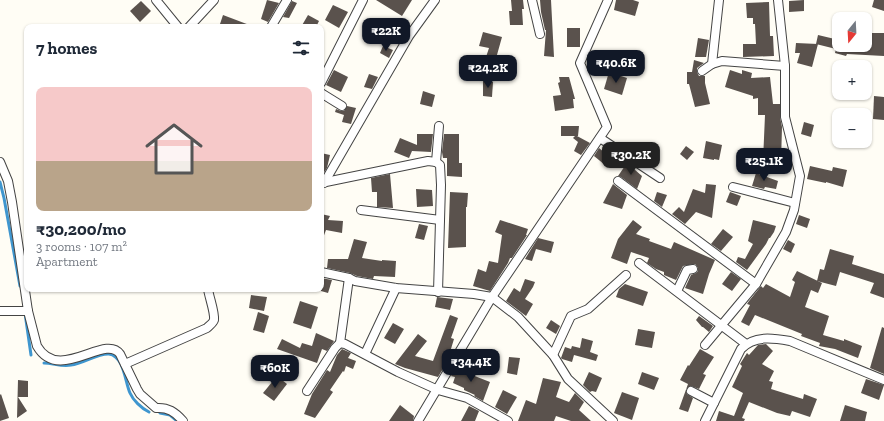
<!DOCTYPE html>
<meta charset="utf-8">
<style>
:root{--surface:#fff;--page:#f2f2f3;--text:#1f2937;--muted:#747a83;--accent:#111827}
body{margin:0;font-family:"Zilla Slab",serif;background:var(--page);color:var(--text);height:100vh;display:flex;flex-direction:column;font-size:15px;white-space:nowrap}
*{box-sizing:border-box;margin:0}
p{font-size:13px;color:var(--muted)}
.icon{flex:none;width:22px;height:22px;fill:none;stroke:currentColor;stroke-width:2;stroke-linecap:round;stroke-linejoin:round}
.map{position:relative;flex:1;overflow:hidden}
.sheet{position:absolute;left:24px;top:24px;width:300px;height:268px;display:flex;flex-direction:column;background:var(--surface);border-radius:8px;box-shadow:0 1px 3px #0004}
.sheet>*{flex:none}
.needle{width:26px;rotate:198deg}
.fabs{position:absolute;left:832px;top:12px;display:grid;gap:8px}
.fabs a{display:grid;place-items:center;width:40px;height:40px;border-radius:8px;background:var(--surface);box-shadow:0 1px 3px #0004;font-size:20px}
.price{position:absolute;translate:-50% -34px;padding:0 9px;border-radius:8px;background:var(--accent);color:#fff;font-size:13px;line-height:26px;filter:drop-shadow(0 1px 2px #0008)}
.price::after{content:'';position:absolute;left:50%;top:24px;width:12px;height:9px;margin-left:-6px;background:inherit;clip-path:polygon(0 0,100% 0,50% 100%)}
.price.selected{background:#222;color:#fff}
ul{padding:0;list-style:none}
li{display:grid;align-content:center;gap:8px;height:212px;padding:0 12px}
li span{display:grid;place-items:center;height:124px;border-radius:8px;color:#555}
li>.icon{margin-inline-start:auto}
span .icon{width:72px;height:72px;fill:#fffc;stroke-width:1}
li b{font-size:17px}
h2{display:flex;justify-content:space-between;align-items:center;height:48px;padding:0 12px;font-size:17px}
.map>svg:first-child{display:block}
</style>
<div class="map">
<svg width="884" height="421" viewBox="0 0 884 421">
<rect width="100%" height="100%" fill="#fffdf5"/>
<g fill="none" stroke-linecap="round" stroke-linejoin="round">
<g stroke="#3f96cf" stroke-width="3">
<path d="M0 182 4 198 20 286"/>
<path d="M25 313 31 355"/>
<path d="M44 363C53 363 62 367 71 365 83 364 98 353 109 354 124 356 125 382 130 393 133 400 141 408 149 412"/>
<path d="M160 413 170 415 177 421"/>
</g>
</g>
<g fill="#5a524d">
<path d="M267 0 279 3 268 22 261 19Z"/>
<path d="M376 0H412L402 16Z"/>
<path d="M511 0H523L524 9H522L523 25H510L509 11H512Z"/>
<path d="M540 0H551L554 57 544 56 546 30H545L541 12Z"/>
<path d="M616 0H633L639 2 635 16 614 10Z"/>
<path d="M804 0V11L789 12V1Z"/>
<path d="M874 0H884V11L872 7Z"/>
<path d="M141 1 151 11 140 22 130 11Z"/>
<path d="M292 1 297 3 289 18 283 17Z"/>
<path d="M769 2 770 36H773L774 56 743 57V44H756L755 24H753V18H747L746 3Z"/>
<path d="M333 5 348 12 339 28 325 20Z"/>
<path d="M223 15 252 26 251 27H219Z"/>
<path d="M308 15 319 21 316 27H301Z"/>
<rect x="567" y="28" width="13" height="19"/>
<path d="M483 32 502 37 495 62 485 60 489 48 479 46Z"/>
<path d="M865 33H884V56L847 54 846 56 835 53 836 49 816 44 818 35 839 40V45H865Z"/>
<path d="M698 38 709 40 706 57H695Z"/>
<path d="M796 43 818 44 812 67 797 63 800 53H795Z"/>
<path d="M383 46 393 50 389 58 380 53Z"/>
<path d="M694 60 704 63 697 68V72L699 76H705V83L710 104 695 107 689 84H687V72H692Z"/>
<path d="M334 70 348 77 341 92 326 85Z"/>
<path d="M730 70 742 74V70L752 73 751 78 770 77 773 104H780V117L782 127 781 162 763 161 765 115H758V98L753 99V96L725 87Z"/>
<path d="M609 72 627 78 622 95 604 89Z"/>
<path d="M369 74 378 77 372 89 364 87Z"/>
<path d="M559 77H569L575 99H573L574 108 555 111 553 96 561 95 558 83 560 82Z"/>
<path d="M483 81 493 82 492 97 483 96Z"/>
<path d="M423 91 435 95 432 107 420 104Z"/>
<path d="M874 96 884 97V120L873 119Z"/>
<path d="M347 106 356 108 351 124 342 122 344 115 335 112 336 109 341 111H344Z"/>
<path d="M804 122 814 125 811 137 801 134Z"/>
<path d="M561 126H579L578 136H577L590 143 581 155 574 151 578 142 573 138 575 136H561Z"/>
<path d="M417 134H433L431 152 412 151 409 158 394 152 400 138 417 145Z"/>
<path d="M444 134H459V163H462V177L447 176V158H443L442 152Z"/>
<path d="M706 141 722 145 719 160 714 159V160L703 158Z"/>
<path d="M686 146 694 152 687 160 680 154Z"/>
<path d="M599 148 611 158 605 165 594 156Z"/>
<path d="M321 153 330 155 327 168 321 177Z"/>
<path d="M627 163 642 176 637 189 621 177 618 176Z"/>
<path d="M810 166 832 171 833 167 847 170 843 187 826 182V183L807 179Z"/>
<path d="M756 173 778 181 776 189 765 187 764 189 752 186Z"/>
<path d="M390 174 393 208 377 207V192H372L371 178Z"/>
<path d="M613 184 627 195 622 209 603 203Z"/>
<path d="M706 184 716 185 712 218 696 212 685 224 672 214 679 207 684 212 693 189 705 193Z"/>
<path d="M416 189 432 190 433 206 417 207Z"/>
<path d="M450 192 468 193 467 207H466V247L448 248Z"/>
<path d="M657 192 667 195 662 207 654 201Z"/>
<path d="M730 192 741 196 737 206 726 202Z"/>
<path d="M321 214 330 216 328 220 343 221 342 233 326 230 323 238 321 237Z"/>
<path d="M799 215 810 219 807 228 796 224Z"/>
<path d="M500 220 528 229 526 235H527L512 258H510L508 263 490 291 473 286 478 269 486 272 489 261 498 263 502 235 495 232Z"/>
<path d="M633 220 642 227 636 234 650 239 649 241 671 249 674 242 715 260 709 274 703 294 685 288 691 275 696 273 698 271V268L695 264 683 266 676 280 664 275V272L656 269 647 263 649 258 631 252 627 264 611 258 618 239Z"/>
<path d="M753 220 776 226 774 232 770 238H769L766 244 747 270 736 262 738 257 745 259 753 244 748 241Z"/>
<path d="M419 224 428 226 424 240 415 238Z"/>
<path d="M723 229 733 237 721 251 711 244Z"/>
<path d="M538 238 554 242 551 253 536 249 532 261 525 259Z"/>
<path d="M354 239 367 242 362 258 382 261V260L396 261 395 277 374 276 373 279 357 276 350 273 327 268 328 259H348Z"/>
<path d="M788 240 795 244 791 253 783 249Z"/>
<path d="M830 249 854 256 852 264 884 274V298L870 293 874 283 840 272 836 286 817 281 820 269 824 270Z"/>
<path d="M797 271 822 283 818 293 811 290 805 307 829 316 823 335 844 341V339L862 346 858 358 835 349 819 346 820 343 801 336 802 334 755 315 749 326 741 322 750 305 747 304 749 301 761 286 763 288 766 284 790 297 795 282 792 280Z"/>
<path d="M731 272 741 279 732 291 722 284Z"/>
<path d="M321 278 332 280 328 293 321 291Z"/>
<path d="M525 279 535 282 533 287 525 299 533 304 526 316 506 301 514 288 520 292Z"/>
<path d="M625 284 648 292 643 306 616 297 619 289Z"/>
<path d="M251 295 267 297 264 311 249 308Z"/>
<path d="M437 297 453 299 450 310 435 307Z"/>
<path d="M300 301 318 307 311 329 293 323Z"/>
<path d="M258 312 269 316 264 333 253 330Z"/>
<path d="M450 315 458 318 451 338 454 339 447 362 438 377 405 368 395 364 418 334 427 341 415 356 433 361Z"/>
<path d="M699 316 713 326 709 332 703 327H702L696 320Z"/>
<path d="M551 320 560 326 556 334 546 328Z"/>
<path d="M393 323 404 329 395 344 384 338Z"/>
<path d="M882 327 884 328V374L870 368Z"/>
<path d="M638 329 655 332 652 348 635 345Z"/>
<path d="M316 333 334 341 327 351 322 349 317 363 277 349 282 339 300 348 302 343 312 346Z"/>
<path d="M582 338 593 341 590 352 598 355 596 361 574 355 572 362 562 359 561 358 565 347 571 349 572 346 580 348Z"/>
<path d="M766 344 773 351 762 364 774 371 769 381 773 382 771 389 803 399 804 394 817 399 810 417 792 411 790 416 777 413 749 402 742 418 745 419 744 421H716L719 411 734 416 743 393 732 387 742 366 740 364 747 353 749 355 758 345Z"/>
<path d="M342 349 351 353 348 358 356 361 353 369 346 366 344 372 343 371 330 390 333 392 315 418 304 414 312 394 327 370 330 372 337 355Z"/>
<path d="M700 349 714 357 703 374 706 375 699 389 691 386 686 389 687 394 693 398 688 412 679 409 688 384 680 380 688 365 689 366Z"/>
<path d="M509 357 520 358 517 375 507 373Z"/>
<path d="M457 366 468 370 467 373 490 382 483 401 474 396 475 395 464 390V388L453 383 455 377 451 376Z"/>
<path d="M589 372 602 378 596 392 592 391 590 392 583 385Z"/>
<path d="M642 372 659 378 654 390 638 384Z"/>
<path d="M277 376 287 384 274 401 263 393Z"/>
<path d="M543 378 561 382 556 397 569 402 575 393 584 402 579 410 591 421H571L556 416 554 421H518L526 400 536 404Z"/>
<path d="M866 379 884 385 879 400 861 393Z"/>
<path d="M18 380 28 381V397H18L27 411 17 418Z"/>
<path d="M503 390 517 397 507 414 495 407Z"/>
<path d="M622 392 639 398 632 420 614 413Z"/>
<path d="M1 394 9 418 0 421V395Z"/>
<path d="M400 405 414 416 413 421H389Z"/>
<path d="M845 405 867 412 865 421H840Z"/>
<path d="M469 406 479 411 475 421H461Z"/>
</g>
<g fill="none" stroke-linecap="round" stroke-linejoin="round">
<g stroke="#444" stroke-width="10">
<g id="minor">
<path d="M156 0 178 27"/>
<path d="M532 0 540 34"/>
<path d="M189 27 214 0"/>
<path d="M271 27 287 0"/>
<path d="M712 64 722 61 785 66"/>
<path d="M702 71 712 64 719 0"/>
<path d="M321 83 363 0"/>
<path d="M321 93 342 106"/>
<path d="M600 138 660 178"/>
<path d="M0 162 8 181 12 202 28 311 37 346C59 384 105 333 120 354L137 389 140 394 156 408C168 407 175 412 183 421"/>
<path d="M436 162 439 126"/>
<path d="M618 181 756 284"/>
<path d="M321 183 428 161 436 162 440 165 441 185 438 292"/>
<path d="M324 183 409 36 435 0"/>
<path d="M733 187 795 203"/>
<path d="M361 210 440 220"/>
<path d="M639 263 746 344"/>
<path d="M321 272 349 278 355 281 396 288 474 294 492 297 518 317 553 355 568 379 613 421"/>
<path d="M677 291 687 270 693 269"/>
<path d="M0 311H28"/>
<path d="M340 343 349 278"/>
<path d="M705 345 756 284 786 232 794 210 800 176 785 117V66L778 0"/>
<path d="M365 354 396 288"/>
<path d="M553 355 571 316 588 309 626 275"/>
<path d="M125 364 207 328C210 325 213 323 214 320 215 312 209 297 208 289"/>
<path d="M307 391 335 348 340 343 345 344 398 372 438 390 467 398 508 421"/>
<path d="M691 391 714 403"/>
<path d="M418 421 492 297 607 127 580 63 608 0"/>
<path d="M705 421 741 349C754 335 773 338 790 341L884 380"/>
</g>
</g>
<use href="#minor" stroke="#fff" stroke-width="8"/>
</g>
</svg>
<div class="fabs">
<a><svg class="needle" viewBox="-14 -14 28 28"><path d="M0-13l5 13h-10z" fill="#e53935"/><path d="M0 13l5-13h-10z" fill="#747a83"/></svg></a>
<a>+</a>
<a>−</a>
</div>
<b class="price" style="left:386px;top:52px">₹22K</b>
<b class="price" style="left:616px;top:84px">₹40.6K</b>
<b class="price" style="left:488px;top:89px">₹24.2K</b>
<b class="price selected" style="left:631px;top:176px">₹30.2K</b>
<b class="price" style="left:764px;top:182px">₹25.1K</b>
<b class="price" style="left:471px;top:383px">₹34.4K</b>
<b class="price" style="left:275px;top:389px">₹60K</b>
<section class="sheet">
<h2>7 homes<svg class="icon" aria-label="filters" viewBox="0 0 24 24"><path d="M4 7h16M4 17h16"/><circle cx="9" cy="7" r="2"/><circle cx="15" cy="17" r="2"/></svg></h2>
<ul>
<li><span style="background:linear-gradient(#f6c9c9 60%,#b9a48a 0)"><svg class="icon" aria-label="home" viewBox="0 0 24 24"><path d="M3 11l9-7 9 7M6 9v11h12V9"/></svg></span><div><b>₹30,200/mo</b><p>3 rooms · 107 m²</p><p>Apartment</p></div></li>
</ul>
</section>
</div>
